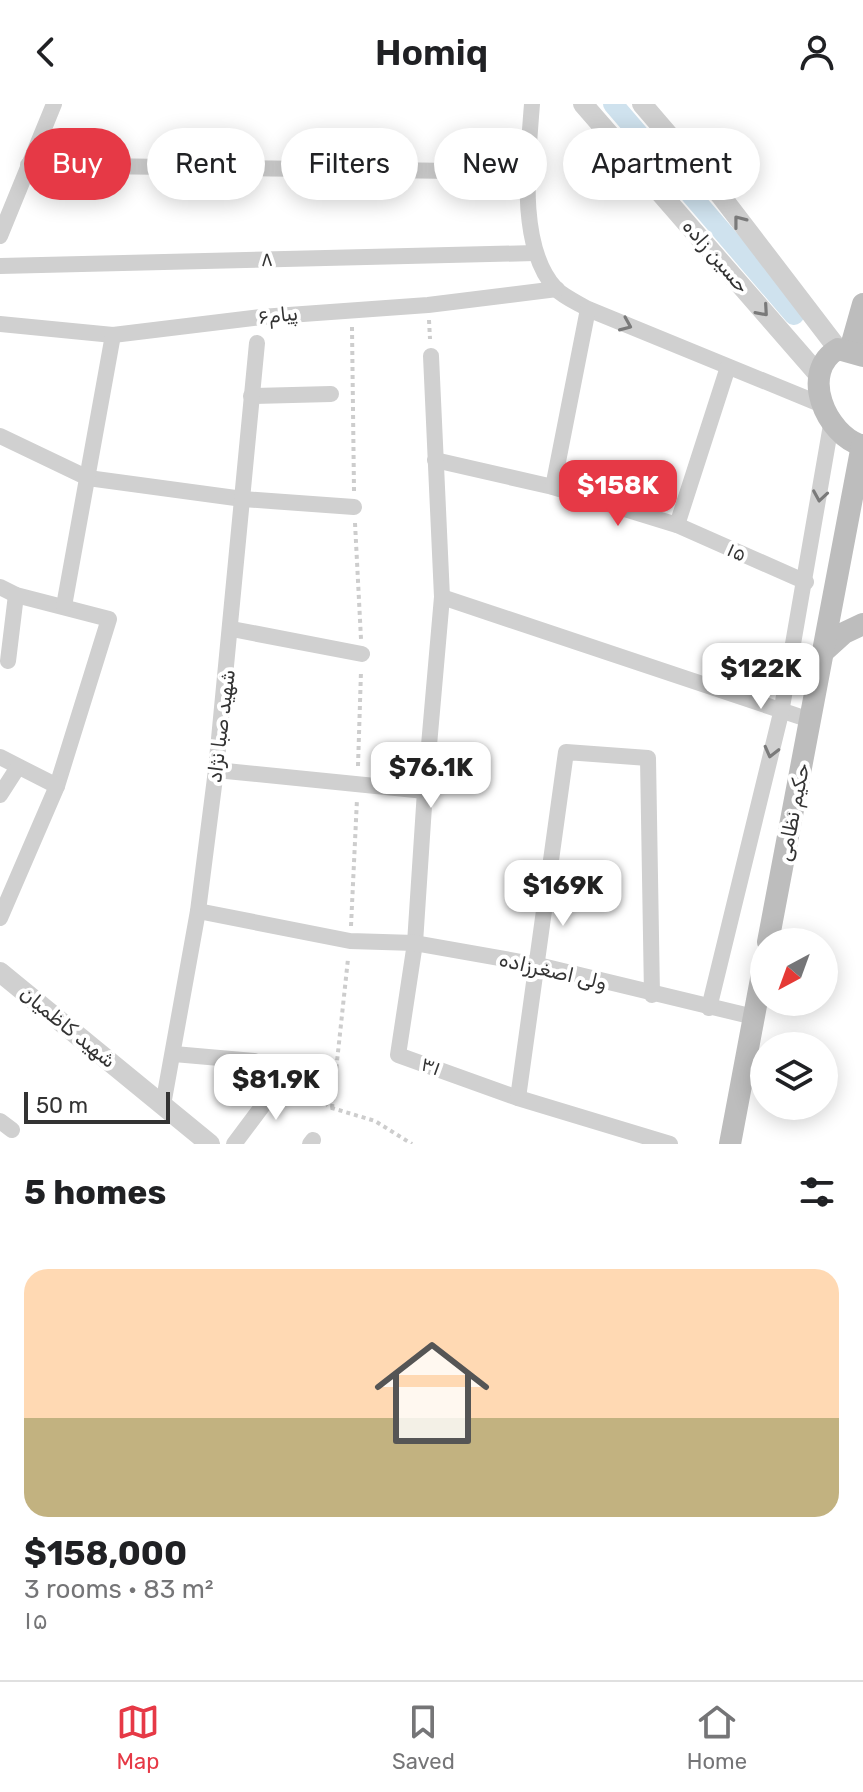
<!DOCTYPE html>
<meta charset="utf-8">
<style>
:root{--surface:#fff;--page:#f2f2f2;--text:#202124;--muted:#757577;--line:#e0e0e0;--accent:#e63946}
body{margin:0;font-family:Rubik,Vazirmatn,sans-serif;background:var(--page);color:var(--text);height:100vh;display:flex;flex-direction:column;font-size:30px;white-space:nowrap}
*{box-sizing:border-box;margin:0}
p{font-size:26px;color:var(--muted)}
.icon{flex:none;width:44px;height:44px;fill:none;stroke:currentColor;stroke-width:2;stroke-linecap:round;stroke-linejoin:round}
.map{position:relative;height:1040px;overflow:hidden}
.details{display:flex;flex-direction:column;background:var(--surface);flex:1}
.details>*{flex:none}
.banner{position:absolute;left:24px;top:24px;width:816px;height:72px;display:flex;gap:16px}
.needle{width:52px;rotate:221deg}
.tools{position:absolute;left:750px;top:824px;display:grid;gap:16px}
.tools a{display:grid;place-items:center;width:88px;height:88px;border-radius:50%;background:var(--surface);box-shadow:0 4px 20px #0003;font-size:40px}
.scale{position:absolute;left:24px;bottom:20px;width:146px;box-sizing:border-box;padding-left:8px;border:4px solid #333;border-top:0;font-size:22px;line-height:28px;white-space:nowrap;color:#333;-webkit-text-stroke:6px #fff;paint-order:stroke}
.price{position:absolute;translate:-50% -68px;padding:0 18px;border-radius:16px;background:#fff;color:#222;font-size:26px;line-height:52px;filter:drop-shadow(0 2px 4px #0008)}
.price::after{content:'';position:absolute;left:50%;top:48px;width:24px;height:18px;margin-left:-12px;background:inherit;clip-path:polygon(0 0,100% 0,50% 100%)}
.price.active{background:var(--accent);color:#fff}
ul{padding:0;list-style:none}
li{display:grid;align-content:center;gap:16px;height:424px;padding:0 24px}
li span{display:grid;place-items:center;height:248px;border-radius:24px;color:#555}
li>.icon{margin-inline-start:auto}
span .icon{width:144px;height:144px;fill:#fffc;stroke-width:1}
li b{font-size:34px}
h2{display:flex;justify-content:space-between;align-items:center;height:96px;padding:0 24px;font-size:34px}
.pill{padding:0 28px;border-radius:36px;background:var(--surface);box-shadow:0 4px 20px #0003;font-size:28px;line-height:72px}
.pill.active{background:var(--accent);color:#fff}
header{display:flex;justify-content:space-between;align-items:center;height:104px;padding:0 24px;background:var(--surface);font-size:36px;font-weight:600}
.tabs{display:flex;justify-content:space-around;align-items:center;height:112px;border-top:2px solid var(--line);background:var(--surface);font-size:22px;color:var(--muted)}
.tabs a{display:grid;justify-items:center;gap:4px}
.tabs .active{color:var(--accent)}
.map>svg:first-child{display:block}
</style>
<header><svg class="icon" aria-label="back" viewBox="0 0 24 24"><path d="M15 5l-7 7 7 7"/></svg>Homiq<svg class="icon" aria-label="person" viewBox="0 0 24 24"><circle cx="12" cy="8" r="4"/><path d="M4 21q1-7 8-7t8 7"/></svg></header>
<div class="map">
<svg width="863" height="1040" viewBox="0 0 863 1040">
<rect width="100%" height="100%" fill="#fff"/>
<g fill="none" stroke-linecap="round" stroke-linejoin="round">
<path stroke="#cfe2ee" stroke-width="20" d="M613 0 794 211"/>
<g stroke="#cdcdcd" stroke-width="4" stroke-dasharray="4 4" stroke-linecap="butt">
<path d="M429 216 430 235"/>
<path d="M352 223 354 387"/>
<path d="M355 419 361 535"/>
<path d="M358 662 361 567"/>
<path d="M351 822 357 695"/>
<path d="M298 981 332 1004 375 1017 412 1040"/>
<path d="M332 1004 348 855"/>
</g>
<g stroke="#d0d0d0" stroke-width="16">
<path d="M532 0C528 53 517 143 556 185 564 193 578 199 588 205L825 302"/>
<path d="M28 61 527 68"/>
<path d="M0 132 54 0"/>
<path d="M0 162 535 149"/>
<path d="M0 220 113 231 261 213 428 201 557 185"/>
<path d="M251 292 331 290"/>
<path d="M0 332 88 374 243 395 354 403"/>
<path d="M435 356 553 383 677 421 806 478"/>
<path d="M553 383 588 205"/>
<path d="M677 421 728 263"/>
<path d="M0 483 16 491 109 515 57 682 0 814"/>
<path d="M442 493 810 616"/>
<path d="M64 502 113 231"/>
<path d="M232 525 362 550"/>
<path d="M8 557 16 491"/>
<path d="M0 653 57 682"/>
<path d="M216 666 425 687 442 493 431 252"/>
<path d="M425 687 415 839 398 951 518 994 670 1040"/>
<path d="M0 691 18 663"/>
<path d="M198 807 350 837 415 839 538 861 754 913"/>
<path d="M709 904 781 609 832 315"/>
<path d="M174 950 254 957 285 972 234 1040"/>
<path d="M518 994 566 648 648 654 652 891"/>
<path d="M163 1001 198 807 216 666 257 239"/>
<path d="M0 1017 12 1026"/>
<path d="M310 1040 313 1036"/>
</g>
<g stroke="#d0d0d0" stroke-width="20">
<path d="M583 0 817 269"/>
<path d="M642 0 721 92 838 245"/>
<path d="M0 868 210 1040"/>
</g>
<g stroke="#bdbdbd" stroke-width="22">
<path d="M850 246 863 200"/>
<path d="M863 252 838 245C799 267 825 331 863 342"/>
<path d="M823 548 844 529 863 520"/>
<path d="M768 838 862 341"/>
<path d="M730 1040 764 859"/>
</g>
</g>
<defs><path id="oneway-chevron" d="M-2-3.5L2.5 0L-2 3.5" fill="none" stroke-width="1.6" stroke-linecap="round" stroke-linejoin="round" transform="scale(2)"/></defs>
<g stroke="#7a7a7a">
<use href="#oneway-chevron" transform="translate(739 117) rotate(-128)"/>
<use href="#oneway-chevron" transform="translate(763 207) rotate(49)"/>
<use href="#oneway-chevron" transform="translate(626 221) rotate(23)"/>
<use href="#oneway-chevron" transform="translate(820 392) rotate(99)"/>
<use href="#oneway-chevron" transform="translate(771 648) rotate(104)"/>
</g>
<g text-anchor="middle" stroke-width="8" stroke-linejoin="round" paint-order="stroke">
<g font-size="20" fill="#333" stroke="#fff">
<text transform="translate(716 152) rotate(49)" y="7">حسین زاده</text>
<text transform="translate(267 155) rotate(-1)" y="7">۸</text>
<text transform="translate(278 211) rotate(-6)" y="7">۶پیام</text>
<text transform="translate(737 448) rotate(24)" y="7">۱۵</text>
<text transform="translate(221 622) rotate(-83)" y="7">شهید صبا نژاد</text>
<text transform="translate(793 708) rotate(-79)" y="7">حکیم نظامی</text>
<text transform="translate(553 867) rotate(13)" y="7">ولی اصغرزاده</text>
<text transform="translate(68 923) rotate(39)" y="7">شهید کاظمیان</text>
<text transform="translate(431 962) rotate(20)" y="7">۳۱</text>
</g>
</g>
</svg>
<div class="tools">
<a><svg class="needle" viewBox="-14 -14 28 28"><path d="M0-13l5 13h-10z" fill="#e53935"/><path d="M0 13l5-13h-10z" fill="#757577"/></svg></a>
<a><svg class="icon" aria-label="layers" viewBox="0 0 24 24"><path d="M12 4l9 5-9 5-9-5zM3 14l9 5 9-5"/></svg></a>
</div>
<div class="scale">50 m</div>
<b class="price active" style="left:618px;top:424px">$158K</b>
<b class="price" style="left:761px;top:607px">$122K</b>
<b class="price" style="left:431px;top:706px">$76.1K</b>
<b class="price" style="left:563px;top:824px">$169K</b>
<b class="price" style="left:276px;top:1018px">$81.9K</b>
<div class="banner">
<a class="pill active">Buy</a>
<a class="pill">Rent</a>
<a class="pill">Filters</a>
<a class="pill">New</a>
<a class="pill">Apartment</a>
</div>
</div>
<section class="details">
<h2>5 homes<svg class="icon" aria-label="filters" viewBox="0 0 24 24"><path d="M4 7h16M4 17h16"/><circle cx="9" cy="7" r="2"/><circle cx="15" cy="17" r="2"/></svg></h2>
<ul>
<li><span style="background:linear-gradient(#ffd9b3 60%,#c2b280 0)"><svg class="icon" aria-label="home" viewBox="0 0 24 24"><path d="M3 11l9-7 9 7M6 9v11h12V9"/></svg></span><div><b>$158,000</b><p>3 rooms · 83 m²</p><p>۱۵</p></div></li>
</ul>
</section>
<nav class="tabs">
<a class="active"><svg class="icon" aria-label="map" viewBox="0 0 24 24"><path d="M3 6l6-2 6 2 6-2v14l-6 2-6-2-6 2zM9 4v14M15 6v14"/></svg>Map</a>
<a><svg class="icon" aria-label="saved" viewBox="0 0 24 24"><path d="M7 4h10v16l-5-4-5 4z"/></svg>Saved</a>
<a><svg class="icon" aria-label="home" viewBox="0 0 24 24"><path d="M3 11l9-7 9 7M6 9v11h12V9"/></svg>Home</a>
</nav>
